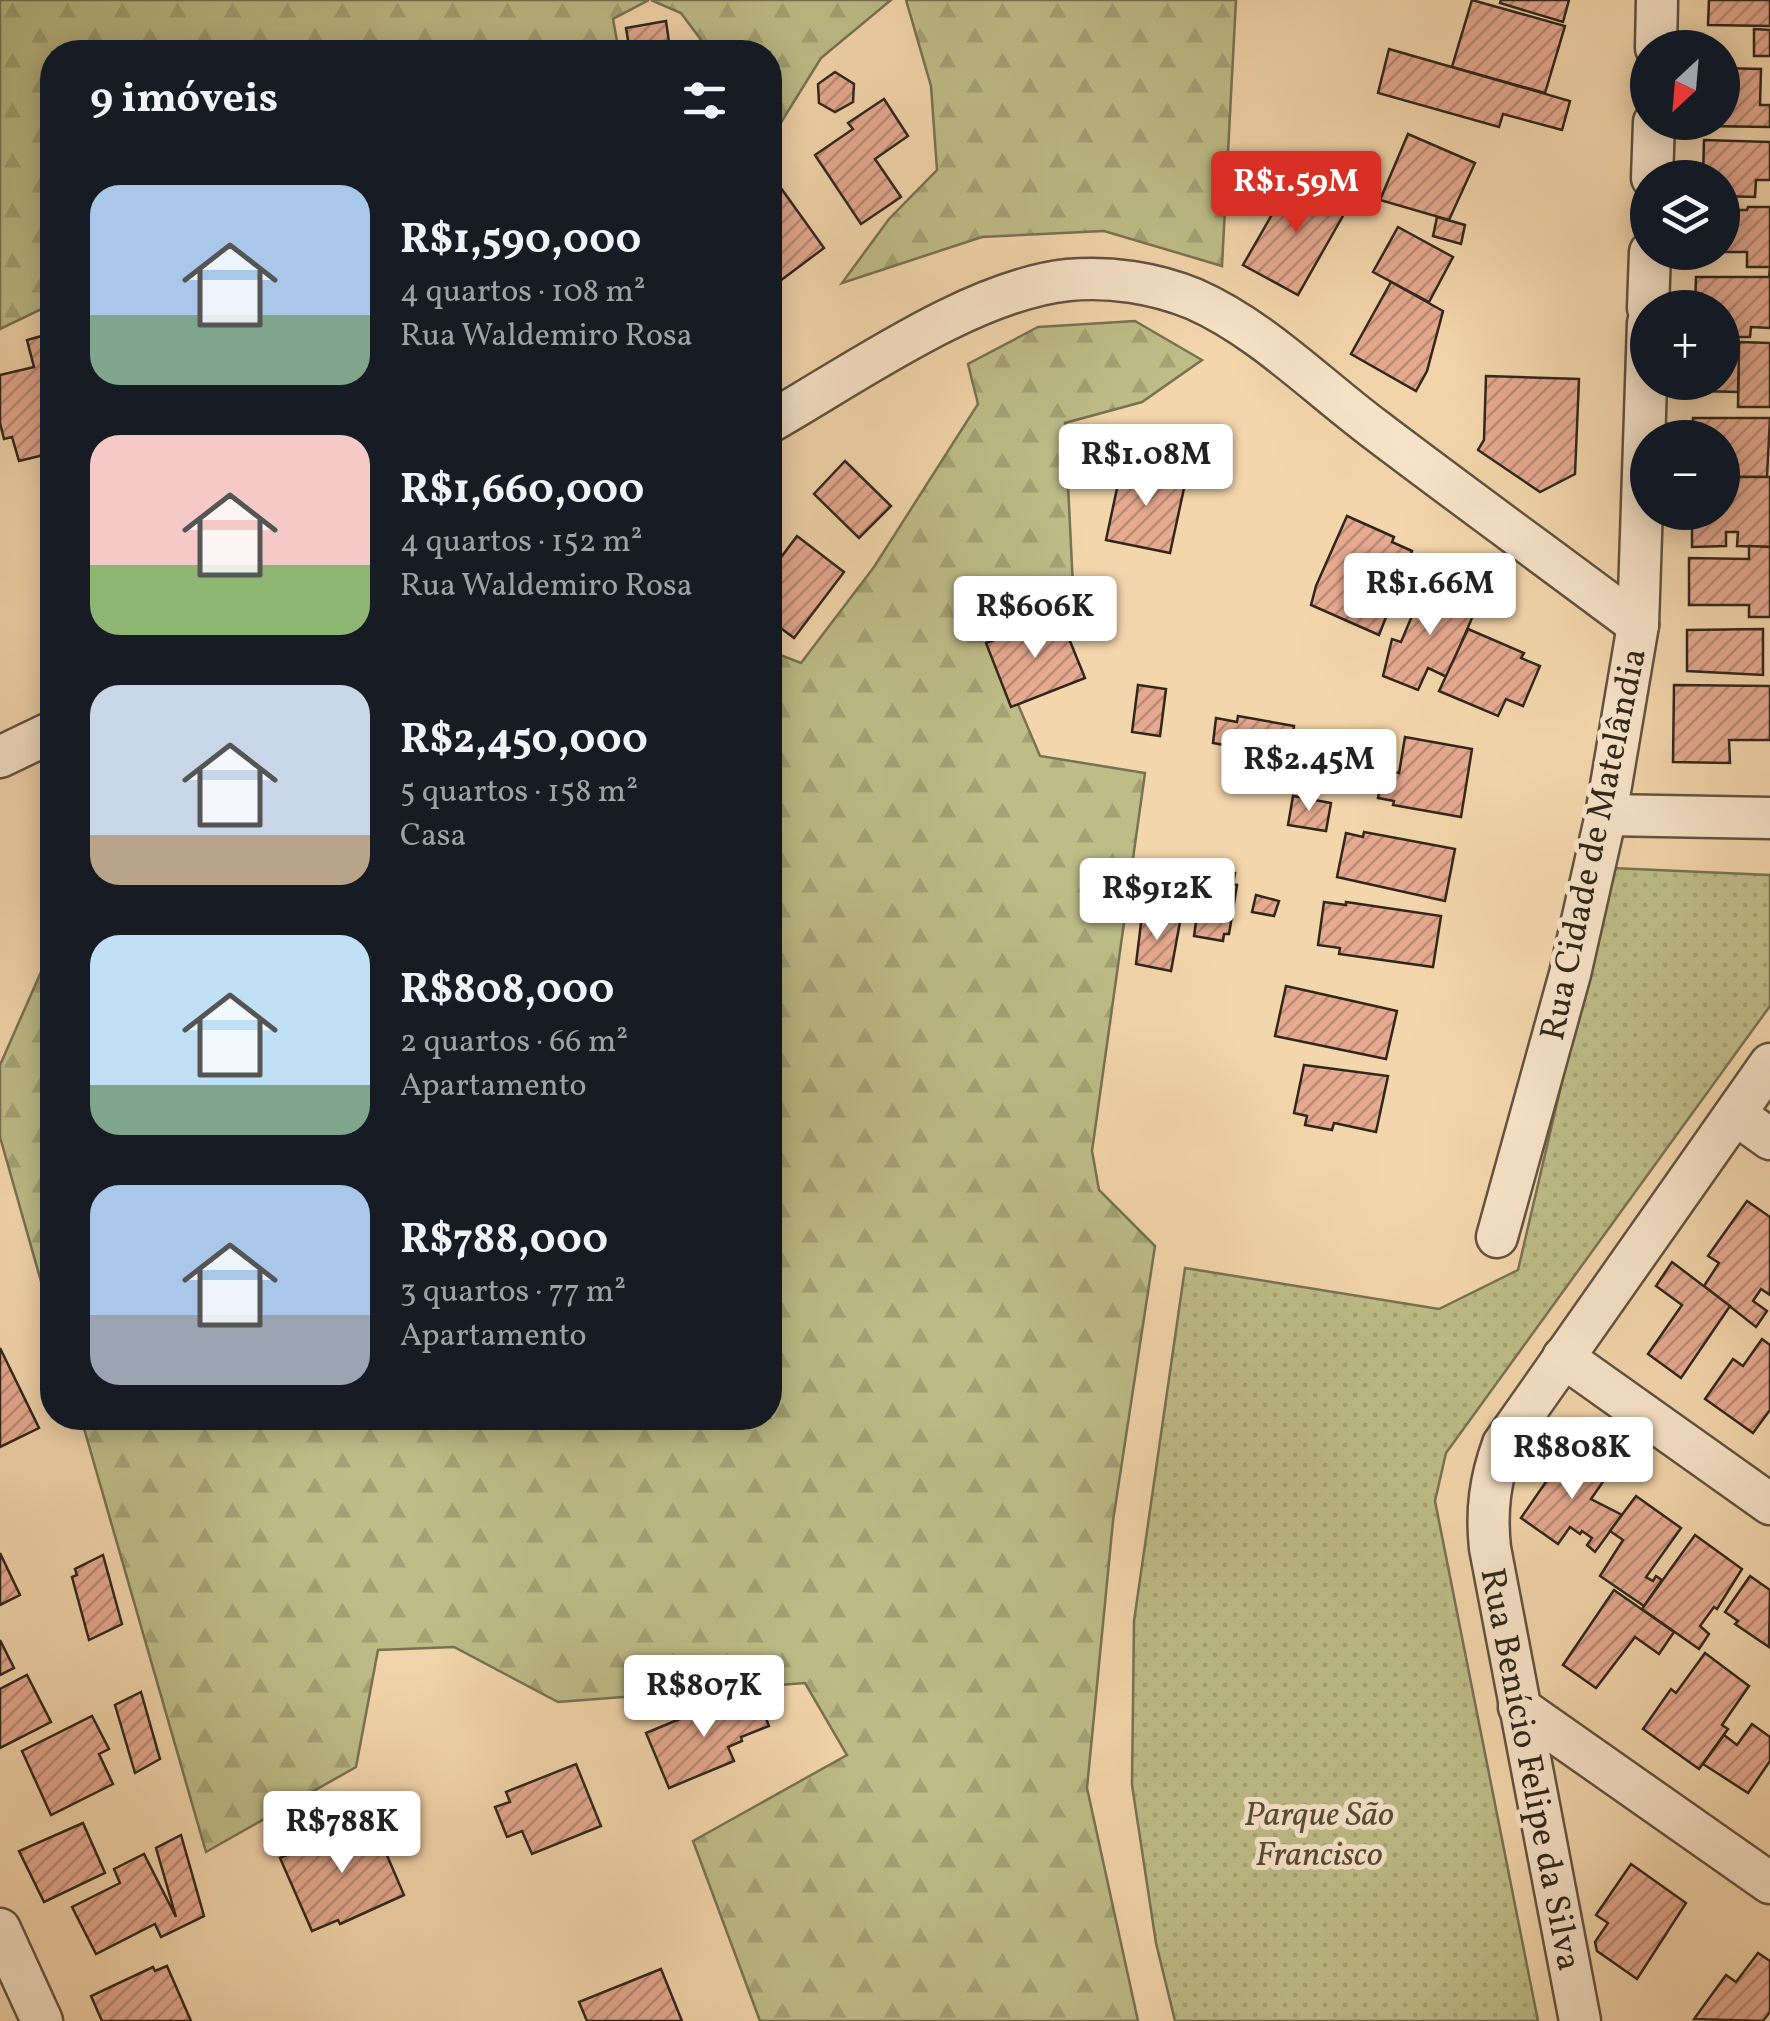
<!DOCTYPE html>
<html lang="pt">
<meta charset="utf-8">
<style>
:root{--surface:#171b24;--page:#20242c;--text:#f1f3f6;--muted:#9ea1a6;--accent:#d93025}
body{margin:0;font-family:Vollkorn,serif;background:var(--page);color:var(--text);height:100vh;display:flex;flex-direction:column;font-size:38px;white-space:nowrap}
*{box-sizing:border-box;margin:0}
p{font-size:32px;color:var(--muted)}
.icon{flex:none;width:55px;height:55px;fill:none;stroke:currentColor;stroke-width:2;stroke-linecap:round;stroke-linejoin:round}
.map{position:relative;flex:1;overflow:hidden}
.details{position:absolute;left:40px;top:40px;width:742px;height:1390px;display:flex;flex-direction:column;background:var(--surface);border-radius:40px;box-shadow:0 5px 25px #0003}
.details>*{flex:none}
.needle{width:65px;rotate:206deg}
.tools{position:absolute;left:1630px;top:30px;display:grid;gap:20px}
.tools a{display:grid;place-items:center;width:110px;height:110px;border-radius:50%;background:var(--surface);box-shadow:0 5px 25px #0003;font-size:50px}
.price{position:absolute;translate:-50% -85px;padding:0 22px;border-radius:10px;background:#fff;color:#222;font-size:32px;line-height:65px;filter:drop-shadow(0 2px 5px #0008)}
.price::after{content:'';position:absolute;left:50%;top:60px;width:30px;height:22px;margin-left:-15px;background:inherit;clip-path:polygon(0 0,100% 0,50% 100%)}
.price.current{background:var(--accent);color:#fff}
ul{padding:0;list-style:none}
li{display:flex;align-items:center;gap:30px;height:250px;padding:0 50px}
li span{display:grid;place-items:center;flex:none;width:280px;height:200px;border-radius:30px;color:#555}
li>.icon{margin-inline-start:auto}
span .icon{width:120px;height:120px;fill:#fffc;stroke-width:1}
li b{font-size:42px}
h2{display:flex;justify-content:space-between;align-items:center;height:120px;padding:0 50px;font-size:42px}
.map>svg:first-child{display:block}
</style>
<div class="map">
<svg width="1770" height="2021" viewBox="0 0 1770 2021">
<defs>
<pattern id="forest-firs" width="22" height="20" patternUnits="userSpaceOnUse" patternTransform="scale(2.5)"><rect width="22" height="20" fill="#bebd88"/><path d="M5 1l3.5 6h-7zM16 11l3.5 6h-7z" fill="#a4a275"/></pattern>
<pattern id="park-dots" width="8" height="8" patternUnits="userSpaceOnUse" patternTransform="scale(2.5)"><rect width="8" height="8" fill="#bebd88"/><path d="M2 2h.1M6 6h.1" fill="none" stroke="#a4a275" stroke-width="1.8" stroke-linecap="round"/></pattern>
<pattern id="building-hatch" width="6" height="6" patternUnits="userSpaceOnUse" patternTransform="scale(2.5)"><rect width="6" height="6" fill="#e6aa90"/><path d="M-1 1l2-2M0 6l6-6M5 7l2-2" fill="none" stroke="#bb8a75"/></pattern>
</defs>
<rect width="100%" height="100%" fill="#f4d6ac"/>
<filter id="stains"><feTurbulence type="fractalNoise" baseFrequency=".002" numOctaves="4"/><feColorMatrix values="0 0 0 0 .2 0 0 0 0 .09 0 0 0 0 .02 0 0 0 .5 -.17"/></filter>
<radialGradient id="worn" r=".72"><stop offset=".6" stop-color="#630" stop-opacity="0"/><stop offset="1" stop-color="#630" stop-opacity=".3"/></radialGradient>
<g fill="url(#forest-firs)" stroke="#777252" stroke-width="2.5">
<path d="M0 0H649L613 19 619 52H52V304L0 329Z"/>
<path d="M651 0H891L821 58 772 137 770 52H710L681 13Z"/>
<path d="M906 0H1236L1222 266 1104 231 982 237 842 283 889 219 937 170 931 86Z"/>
<path d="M1135 321 1202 360 1142 402 1065 423 1073 587 1000 662 1040 756 1145 773 1092 1151 1099 1190 1155 1246 1113 1521 1087 1788 1138 2021H760L693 1841 847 1755 805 1683 558 1702 454 1647 378 1650 356 1767 206 1852 81 1418H770V651L801 663 874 567 978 404 968 364 1038 327Z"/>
<path d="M52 967V1320L0 1137V1065L41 972Z"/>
</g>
<path fill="url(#park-dots)" stroke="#777252" stroke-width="2.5" d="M1612 868 1770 875V1006L1446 1453 1435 1501 1538 2021H1175L1156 1943 1132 1785 1134 1621 1185 1268 1439 1309 1518 1270Z"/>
<g fill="url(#building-hatch)" stroke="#30271b" stroke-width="2.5">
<path d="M1472 0 1565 26 1545 93 1452 67Z"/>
<path d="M1501 0H1569L1563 22 1500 3Z"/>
<path d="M1709 0H1770V26L1708 25Z"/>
<path d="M666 21 669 42 665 43 667 52H630L626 28Z"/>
<path d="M1754 29 1770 30V56H1754Z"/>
<path d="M1389 49 1570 101 1562 130 1503 114 1499 127 1378 93Z"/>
<path d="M1722 68 1761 69 1760 105H1770V127L1704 126V122H1722Z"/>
<path d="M835 72 854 84 853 102 835 112 819 103 818 84Z"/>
<path d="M884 99 908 136 875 159 901 197 861 224 815 155 853 129 848 123Z"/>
<path d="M1408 134 1475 163 1449 220 1380 200Z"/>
<path d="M1704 140 1770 142V180H1756L1755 197 1722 196V178H1703Z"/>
<path d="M1294 176 1348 207 1298 295 1243 265Z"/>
<path d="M773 177 824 248 780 281 770 267V180Z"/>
<path d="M1748 207H1770V267H1747V252H1722V210H1747Z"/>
<path d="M1437 217 1465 225 1461 244 1433 236Z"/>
<path d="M1398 227 1453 257 1429 302 1373 272Z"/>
<path d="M1770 267V328L1751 327 1750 337H1722V308H1695L1696 277H1769Z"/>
<path d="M1391 282 1443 311 1427 371 1416 391 1351 354Z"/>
<path d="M52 333V453L19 461 12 437 4 439 0 423V375L34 367 27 340Z"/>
<path d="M1739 342 1770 343V407H1738Z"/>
<path d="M1722 351 1739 352 1738 392 1697 391V382H1722Z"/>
<path d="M1486 376 1579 379 1575 474 1540 492 1478 450 1484 440Z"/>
<path d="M1693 418H1770L1767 477H1722V438H1692Z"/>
<path d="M845 461 891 506 859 538 814 494Z"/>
<path d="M1122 465 1186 479 1170 553 1106 540Z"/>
<path d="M1722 477H1770V547L1737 546 1738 532H1726V546L1692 547V512H1722Z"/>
<path d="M1347 516 1394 537 1392 542 1412 551 1379 635 1311 605 1316 586Z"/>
<path d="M797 536 844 572 794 638 770 620V572Z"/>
<path d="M1749 546 1770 547V617H1749V605H1689V558L1749 559Z"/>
<path d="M1425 585 1477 606 1447 677 1428 668 1418 690 1383 676 1392 639 1401 642Z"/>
<path d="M1059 614 1085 678 1011 707 986 643Z"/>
<path d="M1468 629 1524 653 1521 658 1540 666 1523 706 1506 699 1498 716 1439 691Z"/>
<path d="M1763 629V675L1687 671V630Z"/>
<path d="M1138 685 1166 689 1160 736 1132 732Z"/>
<path d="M1674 685 1770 686V740H1729L1730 763 1673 762Z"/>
<path d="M1238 716 1294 726 1289 757 1213 743 1216 718 1237 722Z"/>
<path d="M1405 737 1472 749 1461 817 1393 805 1394 801 1378 798 1383 770 1399 773Z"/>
<path d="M1293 796 1331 803 1326 831 1288 825Z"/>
<path d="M1364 832 1455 849 1445 901 1337 877 1346 833 1363 837Z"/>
<path d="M1205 869 1235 873 1233 884 1237 885 1229 934H1224L1223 941 1194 936 1197 915 1174 911 1179 898 1199 901Z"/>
<path d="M1256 895 1279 901 1274 916 1252 912Z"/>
<path d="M1324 902 1346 905V902L1441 916 1433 967 1339 954 1340 948 1318 945Z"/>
<path d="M1142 915 1180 922 1171 971 1136 964Z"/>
<path d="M1286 986 1397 1011 1386 1059 1275 1036Z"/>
<path d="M1304 1065 1388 1076 1376 1132 1334 1123 1332 1130 1305 1125 1307 1116 1294 1113Z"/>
<path d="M1747 1201 1770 1217V1295L1761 1289 1753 1301 1767 1311 1756 1327 1704 1286 1719 1263 1708 1256Z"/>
<path d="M1672 1262 1730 1306 1681 1378 1648 1354 1682 1305 1656 1286Z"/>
<path d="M1762 1339 1770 1345V1410L1753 1433 1705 1399 1733 1359 1743 1366Z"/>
<path d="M0 1348 39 1428 0 1447Z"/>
<path d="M1570 1447 1609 1473 1591 1499 1622 1515 1595 1552 1587 1545 1592 1538 1582 1531 1580 1534 1570 1527 1558 1544 1521 1518Z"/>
<path d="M1636 1496 1681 1528 1646 1577 1653 1581 1656 1576 1662 1580 1644 1606 1600 1576 1623 1540 1610 1531Z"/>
<path d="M1695 1535 1742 1569 1717 1609 1714 1607 1700 1626 1709 1634 1699 1649 1642 1609Z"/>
<path d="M0 1553 20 1595 0 1605Z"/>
<path d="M103 1555 122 1624 89 1640 72 1577 77 1575 75 1569Z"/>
<path d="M1750 1576 1770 1590 1769 1647 1735 1624 1738 1621 1725 1612Z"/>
<path d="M1614 1590 1674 1632 1659 1654 1635 1637 1596 1688 1563 1665Z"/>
<path d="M0 1640 14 1668 0 1675Z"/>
<path d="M1705 1653 1749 1686 1722 1725 1728 1729 1699 1769 1643 1729 1671 1689 1676 1693Z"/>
<path d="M27 1675 51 1722 0 1748V1689Z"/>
<path d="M141 1692 160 1759 135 1773 115 1705Z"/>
<path d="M757 1696 769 1726 741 1737 742 1741 728 1747 734 1761 669 1788 646 1733 711 1706 714 1714Z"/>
<path d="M92 1716 109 1749 99 1754 113 1784 51 1815 22 1751Z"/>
<path d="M1752 1724 1770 1737V1761L1748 1793 1703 1764 1724 1735 1737 1745Z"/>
<path d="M576 1764 601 1826 532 1854 522 1831 507 1837 495 1807 510 1802 506 1792Z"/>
<path d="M371 1818 404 1895 340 1924 338 1920 312 1931 280 1858Z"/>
<path d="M83 1823 105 1873 44 1902 19 1851Z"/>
<path d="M181 1835 204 1916 161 1937 155 1924 96 1954 72 1907 120 1883 114 1869 144 1854 176 1917 156 1848Z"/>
<path d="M1631 1864 1686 1903 1637 1979 1597 1951 1595 1942 1608 1923 1596 1915Z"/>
<path d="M1758 1953 1770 1961V2012L1763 2021 1694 2019 1726 1975 1736 1982Z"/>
<path d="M167 1966 191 2021H102L91 1996 153 1967 155 1971Z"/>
<path d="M661 1969 682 2021H587L579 2002Z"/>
</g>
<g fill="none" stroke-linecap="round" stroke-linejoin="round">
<g stroke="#61533f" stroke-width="45">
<g id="minor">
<path d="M1656 48 1657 0"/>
<path d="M1652 178 1654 122"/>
<path d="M1648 308 1650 252"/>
<path d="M770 422C854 374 972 290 1068 280 1110 276 1155 283 1194 299 1260 328 1315 384 1372 427 1460 494 1550 559 1638 625"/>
<path d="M0 757 52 732"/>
<path d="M1606 815 1770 818"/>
<path d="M1735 1114 1770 1139"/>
<path d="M1497 1237 1570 974 1606 815 1638 625 1648 323"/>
<path d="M1563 1357 1770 1504"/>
<path d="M1519 1707 1770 1883"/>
<path d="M0 1929 42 2021"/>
<path d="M1580 2021 1490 1548C1486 1510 1490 1480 1503 1444L1770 1064"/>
</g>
</g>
<use href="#minor" stroke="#f8e4c9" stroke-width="40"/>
</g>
<g text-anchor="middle" stroke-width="10" stroke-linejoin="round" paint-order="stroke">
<g font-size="35" fill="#30271b" stroke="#f8e4c9">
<text transform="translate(1592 844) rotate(-78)" y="12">Rua Cidade de Matelândia</text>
<text transform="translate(1532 1769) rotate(79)" y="12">Rua Benício Felipe da Silva</text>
</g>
<g font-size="35" font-style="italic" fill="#544c36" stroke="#f8e4c9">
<text x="1319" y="1825">Parque São<tspan x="1319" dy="40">Francisco</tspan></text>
</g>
</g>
<rect width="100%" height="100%" filter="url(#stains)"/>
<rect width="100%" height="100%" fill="url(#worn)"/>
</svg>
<div class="tools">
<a><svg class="needle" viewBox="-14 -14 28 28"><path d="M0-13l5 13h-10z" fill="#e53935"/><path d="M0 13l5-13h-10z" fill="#9ea1a6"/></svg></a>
<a><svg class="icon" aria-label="layers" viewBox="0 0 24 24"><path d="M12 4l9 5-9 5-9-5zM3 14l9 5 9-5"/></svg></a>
<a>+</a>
<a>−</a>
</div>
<b class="price current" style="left:1296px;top:236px">R$1.59M</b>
<b class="price" style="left:1146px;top:509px">R$1.08M</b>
<b class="price" style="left:1430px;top:638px">R$1.66M</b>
<b class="price" style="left:1035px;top:661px">R$606K</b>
<b class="price" style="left:1309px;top:814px">R$2.45M</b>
<b class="price" style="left:1157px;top:943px">R$912K</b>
<b class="price" style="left:1572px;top:1502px">R$808K</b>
<b class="price" style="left:704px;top:1740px">R$807K</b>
<b class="price" style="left:342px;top:1876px">R$788K</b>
<section class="details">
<h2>9 imóveis<svg class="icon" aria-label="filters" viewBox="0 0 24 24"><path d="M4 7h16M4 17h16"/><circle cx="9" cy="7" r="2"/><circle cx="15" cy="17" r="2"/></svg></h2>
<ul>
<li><span style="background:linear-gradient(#a9c7e8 65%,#7fa58c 0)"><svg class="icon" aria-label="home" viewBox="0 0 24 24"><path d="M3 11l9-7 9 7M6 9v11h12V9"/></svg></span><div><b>R$1,590,000</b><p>4 quartos · 108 m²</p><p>Rua Waldemiro Rosa</p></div></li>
<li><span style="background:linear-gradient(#f6c9c9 65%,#8fb573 0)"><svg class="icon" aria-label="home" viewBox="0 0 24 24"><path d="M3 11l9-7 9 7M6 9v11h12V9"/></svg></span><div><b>R$1,660,000</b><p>4 quartos · 152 m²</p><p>Rua Waldemiro Rosa</p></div></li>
<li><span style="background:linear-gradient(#c9d6e8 75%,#b9a48a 0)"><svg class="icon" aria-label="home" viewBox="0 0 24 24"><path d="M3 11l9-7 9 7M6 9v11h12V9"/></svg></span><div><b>R$2,450,000</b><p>5 quartos · 158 m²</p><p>Casa</p></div></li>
<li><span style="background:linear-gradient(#bfe0f5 75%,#7fa58c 0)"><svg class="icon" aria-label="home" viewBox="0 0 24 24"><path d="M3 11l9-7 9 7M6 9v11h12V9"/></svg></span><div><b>R$808,000</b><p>2 quartos · 66 m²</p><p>Apartamento</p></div></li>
<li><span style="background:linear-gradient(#a9c7e8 65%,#9aa5b1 0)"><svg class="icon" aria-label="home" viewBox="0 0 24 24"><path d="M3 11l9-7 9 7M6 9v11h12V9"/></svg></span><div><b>R$788,000</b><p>3 quartos · 77 m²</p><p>Apartamento</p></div></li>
</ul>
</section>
</div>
